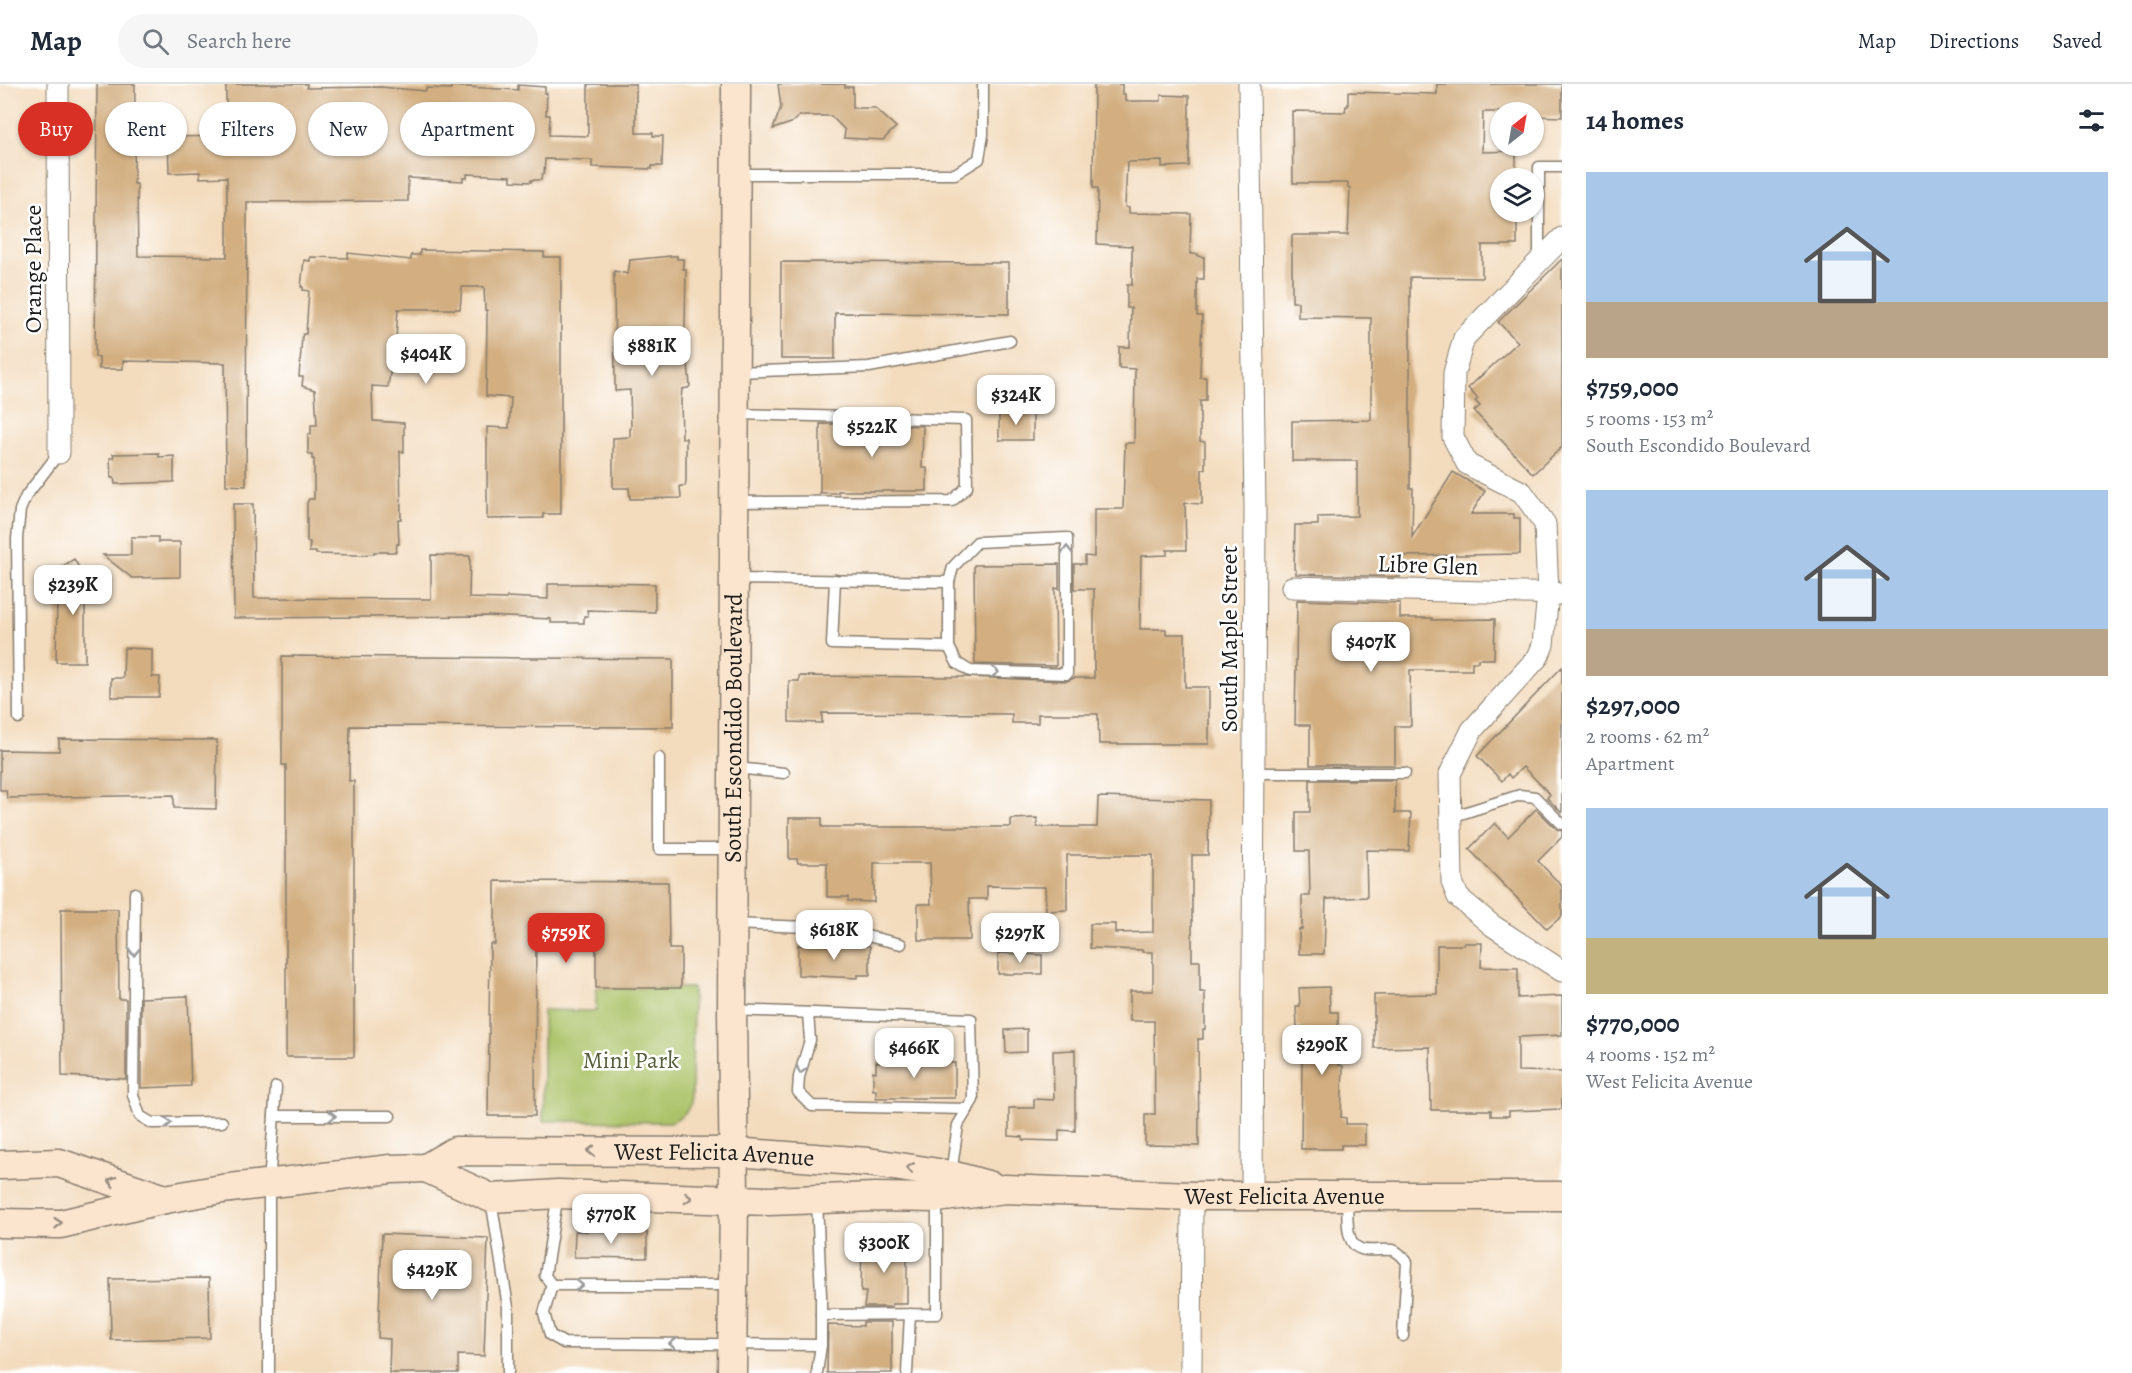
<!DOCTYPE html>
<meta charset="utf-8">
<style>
:root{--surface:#fff;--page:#f6f6f7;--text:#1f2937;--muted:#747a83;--line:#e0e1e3;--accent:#d93025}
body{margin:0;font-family:Alegreya,serif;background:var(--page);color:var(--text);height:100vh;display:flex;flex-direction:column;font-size:22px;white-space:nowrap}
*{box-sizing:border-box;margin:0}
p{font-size:20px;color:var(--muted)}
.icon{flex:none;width:33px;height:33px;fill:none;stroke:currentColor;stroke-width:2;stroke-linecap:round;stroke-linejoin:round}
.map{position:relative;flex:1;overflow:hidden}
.sheet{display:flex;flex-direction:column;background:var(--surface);width:570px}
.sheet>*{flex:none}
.guide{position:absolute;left:18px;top:18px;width:570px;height:54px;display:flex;gap:12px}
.needle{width:39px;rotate:31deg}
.controls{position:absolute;left:1490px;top:18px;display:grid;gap:12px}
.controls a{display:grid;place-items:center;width:54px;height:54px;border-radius:50%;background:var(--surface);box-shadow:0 2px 4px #0004;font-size:30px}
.price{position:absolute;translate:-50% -51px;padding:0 14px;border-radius:12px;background:#fff;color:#222;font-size:20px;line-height:39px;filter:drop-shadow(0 2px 3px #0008)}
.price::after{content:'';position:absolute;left:50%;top:36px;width:18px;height:14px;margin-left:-9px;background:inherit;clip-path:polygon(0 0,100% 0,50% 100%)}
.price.selected{background:var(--accent);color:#fff}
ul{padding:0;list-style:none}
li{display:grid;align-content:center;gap:12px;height:318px;padding:0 24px}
li span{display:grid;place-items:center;height:186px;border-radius:0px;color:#555}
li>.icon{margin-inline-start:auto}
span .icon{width:108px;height:108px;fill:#fffc;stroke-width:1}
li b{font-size:26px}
h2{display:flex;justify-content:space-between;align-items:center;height:72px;padding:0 24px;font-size:26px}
.tag{padding:0 21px;border-radius:27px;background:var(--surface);box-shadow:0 2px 4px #0004;font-size:21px;line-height:54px}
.tag.selected{background:var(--accent);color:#fff}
header{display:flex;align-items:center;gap:36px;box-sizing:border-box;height:84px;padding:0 30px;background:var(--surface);border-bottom:2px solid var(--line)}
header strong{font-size:28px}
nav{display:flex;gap:33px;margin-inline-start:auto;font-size:21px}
.search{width:420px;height:54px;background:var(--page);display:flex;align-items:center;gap:15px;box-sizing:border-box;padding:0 21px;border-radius:33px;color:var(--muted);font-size:22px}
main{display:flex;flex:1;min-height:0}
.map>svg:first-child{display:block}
</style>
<header>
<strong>Map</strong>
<div class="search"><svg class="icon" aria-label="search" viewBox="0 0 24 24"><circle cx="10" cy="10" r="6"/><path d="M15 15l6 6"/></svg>Search here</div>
<nav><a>Map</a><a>Directions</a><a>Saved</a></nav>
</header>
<main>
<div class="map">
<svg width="1562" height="1289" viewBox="0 0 1562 1289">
<rect width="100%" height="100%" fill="#fff"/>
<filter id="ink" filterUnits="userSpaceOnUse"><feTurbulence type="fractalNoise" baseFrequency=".0167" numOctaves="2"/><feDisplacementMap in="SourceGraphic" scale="12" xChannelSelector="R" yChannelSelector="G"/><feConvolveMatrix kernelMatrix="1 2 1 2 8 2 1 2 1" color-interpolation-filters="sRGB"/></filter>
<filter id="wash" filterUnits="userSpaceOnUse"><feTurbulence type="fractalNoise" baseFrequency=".008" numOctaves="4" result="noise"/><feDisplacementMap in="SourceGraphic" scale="24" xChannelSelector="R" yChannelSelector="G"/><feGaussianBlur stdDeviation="1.35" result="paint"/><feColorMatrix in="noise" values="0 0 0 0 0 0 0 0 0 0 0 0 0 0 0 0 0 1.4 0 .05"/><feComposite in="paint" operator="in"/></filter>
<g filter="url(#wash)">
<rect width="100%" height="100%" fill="#f3dcbe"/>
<path fill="#acc369" stroke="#647042" stroke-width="1.5" d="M596 904H693L692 1014C690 1026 681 1034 670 1038L543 1037V926L596 927Z"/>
<g id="blocks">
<g fill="#d2ae80">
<path d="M97 0H135L134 100H137L138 172 227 173V93L200 94V88L169 89 168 53 224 52V49H226V0H307V4L381 3 426 7V4L451 5V2L518 6V1L545 3V9H547L546 31H550L549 51 588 52V0H636V49H653V52H663L662 82H652V85L592 83V76L545 75 544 90H542L541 96H531V98L511 97V92L467 90V94H463V97L408 94V117L247 118 246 402 226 401 225 279 123 277V285H99V273H95Z"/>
<path d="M778 0H845V3H853V24H875L896 43 883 56 844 54 845 46 831 32H799L791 39 773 45 781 23Z"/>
<path d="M1094 0H1122V10H1125V17H1161V11L1189 12V82L1162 83V77L1127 78 1125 123 1129 124V129L1191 130 1190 170H1198V172L1204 173V195H1197V232H1202L1200 293H1206V317H1200V357L1205 358V385H1202V420L1185 419 1186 466H1167V471L1141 472 1140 545H1166V550H1185V603H1209V660H1099L1098 630H1038V639H1012V630L822 629V639L789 638V597H799V592L965 593 1067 597 1074 594H1094V505H1074V480H1085V472L1094 473V425H1123L1125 359H1134L1135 285 1119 284V263H1129L1130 261 1131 224H1127V201H1132V162L1097 160 1098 104H1093Z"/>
<path d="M1437 0H1562V33L1533 32V28H1483L1482 68 1516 67V94H1500V128H1517V161H1482V194L1410 193V404H1413L1412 453 1453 388 1485 407 1471 430H1514V434H1520V470L1404 472 1403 487H1400V493L1296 490V486L1294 485 1295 441H1318V433L1357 432V377H1292V337L1371 336V234L1298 233V218H1292V151H1348L1350 104H1348V99H1293L1292 27 1345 28 1346 22H1348V8L1437 10Z"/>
<path d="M420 166 544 168V173H561V430H543V434L487 435V343L509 344 511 314 486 312 487 226H485L484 203H462L460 225H398L395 270H393L388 303 372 302 373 337 404 339V368L400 367 401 435H398L399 460H397L396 468H374V470L358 471 316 470V468H309L310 458H307V419L309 415H314V375H312V371H310L308 368V350H311V341H317L315 306 302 302 303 293H299L302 253 303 250H306L309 207 303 206V203H301L304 176 310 177V173L348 174V169L411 176V171H420Z"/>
<path d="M671 172H677V175H683V185H686L685 242 690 302 688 304 682 305 681 316 682 354H686V398L685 402H680L681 414 630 415 629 404H613V354L630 353V344H631L630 306 615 307 614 187 628 190 630 176Z"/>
<path d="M1562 175V363L1533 390 1474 327 1480 322 1475 317 1478 315 1468 304 1518 258 1498 238Z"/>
<path d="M781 178 1009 179V230L835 229V275H781Z"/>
<rect x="999" y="328" width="34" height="28"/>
<path d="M820 340 923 342 922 384H927V407H838V409H820Z"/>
<path d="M159 369V373L174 372V398L115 400 114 394H111L110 374H114L113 370Z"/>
<path d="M233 420H253L254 514 431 515V471L470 472 469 514 506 515 507 513 548 515V500H594V499L655 500V528L587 526 588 532H584V539H551V535L487 532 234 534Z"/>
<path d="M131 453H158V458H180V493L132 494 103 471H131Z"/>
<path d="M74 475 99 517H85V578H56L57 514H75L58 485Z"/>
<path d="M1059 480V505L1055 504 1056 582 975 580 974 481Z"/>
<path d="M1297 516 1400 519V534H1432V536L1495 535 1494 575H1478V578H1472V586H1410L1411 642H1395V681H1310V641H1295Z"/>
<path d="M124 564 152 565V593H160L159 613H111V594H123Z"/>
<path d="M282 572 673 575V643L350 642 349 697H354V973H286V681H282Z"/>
<path d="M1562 583V729L1547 714 1550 710 1523 683 1511 694 1508 690 1502 697 1477 672Z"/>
<path d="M59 655 217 656 216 725 174 724V711L7 714 6 706H0V666L59 667Z"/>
<path d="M1310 696H1395V729H1411L1409 767 1366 766 1367 813 1326 815 1324 870H1299V845H1302V812H1310L1309 767H1296V728H1310Z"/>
<path d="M1098 713 1209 716 1208 771H1192V877H1200V908H1205V945H1203V955H1198L1199 1062 1145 1061V1030H1155L1154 937H1130V907H1153V868H1142V866L1090 864V840H1115V849L1153 848V771H1067V826L1046 827 1045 803 987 802V815H969L970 856H918V820H931L930 779H874V818L848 817V813H827V779H798L797 775H789V734H822V743H1011V735L1037 734V743H1097Z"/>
<path d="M1536 725 1557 745 1562 747V753L1538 777 1562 802V832L1547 845 1469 765 1495 739 1508 753Z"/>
<path d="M495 797 668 798 669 865H681V904H596V846H536L535 1032H488L490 860H495Z"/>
<path d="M61 825H118L119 915H126V995L62 992Z"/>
<path d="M1464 859H1482L1481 883 1518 884V914L1562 912V951L1518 953V987L1562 988V1025L1509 1027V1032H1491V1026H1431L1430 963 1374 964V911L1437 910V861H1464Z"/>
<path d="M798 861 870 862V891H858V894L798 891Z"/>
<path d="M998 869 1042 871V890H998Z"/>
<path d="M1329 903 1330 928H1338L1339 981 1343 982 1341 1033 1346 1034V1040H1365V1061H1341V1065H1301L1302 977 1301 943H1297L1296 922H1300L1299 904Z"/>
<path d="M188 912 191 1002 141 1004V914Z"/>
<path d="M1027 945V968L1006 969 1005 946Z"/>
<path d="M1075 966V1047L1059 1046V1057L1023 1056V1053L1009 1052V1024H1034V1015L1054 1016 1053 967Z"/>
<path d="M898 970 929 972V979H955V1014H876V1006H873V987L876 988V978L898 979Z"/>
<path d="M575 1147 647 1148V1174L574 1173Z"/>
<path d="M382 1150 488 1154 484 1272 458 1271V1289H389L390 1255 378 1254Z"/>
<path d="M862 1158H907V1220H892V1223H864L866 1208H861Z"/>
<path d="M209 1194 210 1254 111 1256 110 1195Z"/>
<path d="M863 1238H892V1289H827L828 1241 863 1242Z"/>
</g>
</g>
</g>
<g filter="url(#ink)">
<use href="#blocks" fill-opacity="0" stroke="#887c6d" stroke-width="1.5"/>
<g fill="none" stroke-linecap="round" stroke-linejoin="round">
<g stroke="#887c6d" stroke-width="13">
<g id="lane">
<path d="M737 90H955L979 75 983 51V0"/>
<path d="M1539 176V83H1562"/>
<path d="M737 288 869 283 1010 257"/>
<path d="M735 418 952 417 967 403 966 336 737 330"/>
<path d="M736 495 949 498V563L832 560 835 496"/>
<path d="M949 498 953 483 977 458 1067 454V590L970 587 957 579 949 563"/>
<path d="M19 634 17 455 20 426 26 412 59 369"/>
<path d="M659 674V765H732"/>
<path d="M736 684 784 689"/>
<path d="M1254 689H1405"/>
<path d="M1451 733 1520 711 1535 713 1562 740"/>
<path d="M135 809 133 1011 140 1032 152 1039 222 1038"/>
<path d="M732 840 833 844 901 860"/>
<path d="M732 926 971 935 973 1016 958 1041 951 1090"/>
<path d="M808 929 810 956 799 993 798 1008 812 1022 968 1025"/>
<path d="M274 1032H390"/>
<path d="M558 1110 545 1192 552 1201H732"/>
<path d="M1347 1114C1348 1126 1346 1142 1350 1153 1356 1173 1378 1164 1393 1166 1399 1168 1403 1173 1407 1178L1403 1252"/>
<path d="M491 1115 508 1223V1289"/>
<path d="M552 1201 544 1229 550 1251 564 1259 821 1261V1212L817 1116"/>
<path d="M821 1231 937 1230V1115"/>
<path d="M269 1289V1101L276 1003"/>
<path d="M817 1289 821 1261"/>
<path d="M907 1289 910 1230"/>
</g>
</g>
<g stroke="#887c6d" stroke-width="23">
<g id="street">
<path d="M58 0 59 369"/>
<path d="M1249 0 1255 425 1252 1111"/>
<path d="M1562 154 1464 254 1454 289 1453 353 1467 380 1522 408 1545 440 1548 510 1543 561 1538 573 1472 646 1450 690 1452 798 1458 813 1493 842 1562 887"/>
<path d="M1292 503 1561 510"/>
<path d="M1191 1289 1192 1112"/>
</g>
</g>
<g stroke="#887c6d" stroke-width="31">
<g id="secondary">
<path d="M0 1081 59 1079 165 1115"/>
<path id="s1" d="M426 1084 491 1114 558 1110 769 1117 875 1113 937 1114 1005 1105 1192 1112H1562"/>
<path id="s2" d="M0 1139 61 1140 165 1115 222 1105 391 1085 426 1084 455 1067 734 1068 868 1078 951 1091 991 1102"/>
<path id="s3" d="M732 1289 734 1116 732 926 736 0"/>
</g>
</g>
<use href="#lane" stroke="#fff" stroke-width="10"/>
<use href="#street" stroke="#fff" stroke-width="21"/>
<use href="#secondary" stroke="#fce5cf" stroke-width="28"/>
</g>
<defs><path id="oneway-chevron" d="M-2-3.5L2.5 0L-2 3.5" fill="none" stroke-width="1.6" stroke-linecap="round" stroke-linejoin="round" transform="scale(1.5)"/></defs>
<g stroke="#999">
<use href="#oneway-chevron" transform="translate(1067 466) rotate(-90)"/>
<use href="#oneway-chevron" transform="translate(995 588) rotate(1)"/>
<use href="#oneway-chevron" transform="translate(134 868) rotate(91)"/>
<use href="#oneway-chevron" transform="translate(801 986) rotate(106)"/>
<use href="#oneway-chevron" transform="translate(332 1032)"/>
<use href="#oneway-chevron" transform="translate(168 1039) rotate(-1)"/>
<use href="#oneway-chevron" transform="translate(579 1201)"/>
<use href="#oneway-chevron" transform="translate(673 1260) rotate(-179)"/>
</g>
<g stroke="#978b7e">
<use href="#oneway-chevron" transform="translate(591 1067) rotate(-180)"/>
<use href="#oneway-chevron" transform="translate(910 1084) rotate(-171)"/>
<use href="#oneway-chevron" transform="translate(112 1097) rotate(-162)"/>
<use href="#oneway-chevron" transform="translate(688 1114) rotate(2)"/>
<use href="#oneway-chevron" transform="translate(58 1139) rotate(-5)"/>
</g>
</g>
<g text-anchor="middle" stroke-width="5" stroke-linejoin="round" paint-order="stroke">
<g font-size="24" fill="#1c1c1c" stroke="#fff">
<text transform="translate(33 185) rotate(-90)" y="8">Orange Place</text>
<text transform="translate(1428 481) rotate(2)" y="8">Libre Glen</text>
<text transform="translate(1229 555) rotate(-90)" y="8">South Maple Street</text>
<text dy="8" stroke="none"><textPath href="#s3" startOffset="645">South Escondido Boulevard</textPath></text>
<text dy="8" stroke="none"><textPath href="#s2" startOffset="724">West Felicita Avenue</textPath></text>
<text dy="8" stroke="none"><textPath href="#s1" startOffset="866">West Felicita Avenue</textPath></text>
</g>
<g font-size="24" fill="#565f3b" stroke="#fff">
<text x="631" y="984">Mini Park</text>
</g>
</g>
</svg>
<div class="controls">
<a><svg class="needle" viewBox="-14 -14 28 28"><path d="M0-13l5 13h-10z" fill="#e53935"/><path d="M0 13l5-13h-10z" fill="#747a83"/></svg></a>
<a><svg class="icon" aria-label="layers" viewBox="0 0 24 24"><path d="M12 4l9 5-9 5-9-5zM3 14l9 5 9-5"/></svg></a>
</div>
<b class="price" style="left:652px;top:293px">$881K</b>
<b class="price" style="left:426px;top:301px">$404K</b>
<b class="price" style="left:1016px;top:342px">$324K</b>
<b class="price" style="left:872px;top:374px">$522K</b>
<b class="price" style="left:73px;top:532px">$239K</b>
<b class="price" style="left:1371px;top:589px">$407K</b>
<b class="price" style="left:834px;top:877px">$618K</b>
<b class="price selected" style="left:566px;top:880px">$759K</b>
<b class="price" style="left:1020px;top:880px">$297K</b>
<b class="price" style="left:1322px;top:992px">$290K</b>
<b class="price" style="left:914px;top:995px">$466K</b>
<b class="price" style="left:611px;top:1161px">$770K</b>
<b class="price" style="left:884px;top:1190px">$300K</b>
<b class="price" style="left:432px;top:1217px">$429K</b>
<div class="guide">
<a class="tag selected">Buy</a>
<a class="tag">Rent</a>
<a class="tag">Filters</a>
<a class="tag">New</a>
<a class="tag">Apartment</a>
</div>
</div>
<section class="sheet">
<h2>14 homes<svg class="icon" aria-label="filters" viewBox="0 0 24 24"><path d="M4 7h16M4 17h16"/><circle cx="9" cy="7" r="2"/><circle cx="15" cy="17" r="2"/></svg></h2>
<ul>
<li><span style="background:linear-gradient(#a9c7e8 70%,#b9a48a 0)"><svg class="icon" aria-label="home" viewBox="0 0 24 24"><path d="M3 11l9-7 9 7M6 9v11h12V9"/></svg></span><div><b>$759,000</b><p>5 rooms · 153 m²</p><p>South Escondido Boulevard</p></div></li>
<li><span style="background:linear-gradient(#a9c7e8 75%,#b9a48a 0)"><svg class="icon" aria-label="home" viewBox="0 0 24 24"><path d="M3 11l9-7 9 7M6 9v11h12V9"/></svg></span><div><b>$297,000</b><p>2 rooms · 62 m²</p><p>Apartment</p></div></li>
<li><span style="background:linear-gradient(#a9c7e8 70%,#c2b280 0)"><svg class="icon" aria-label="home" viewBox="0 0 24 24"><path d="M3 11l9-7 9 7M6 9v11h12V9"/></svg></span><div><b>$770,000</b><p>4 rooms · 152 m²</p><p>West Felicita Avenue</p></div></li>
</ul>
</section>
</main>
